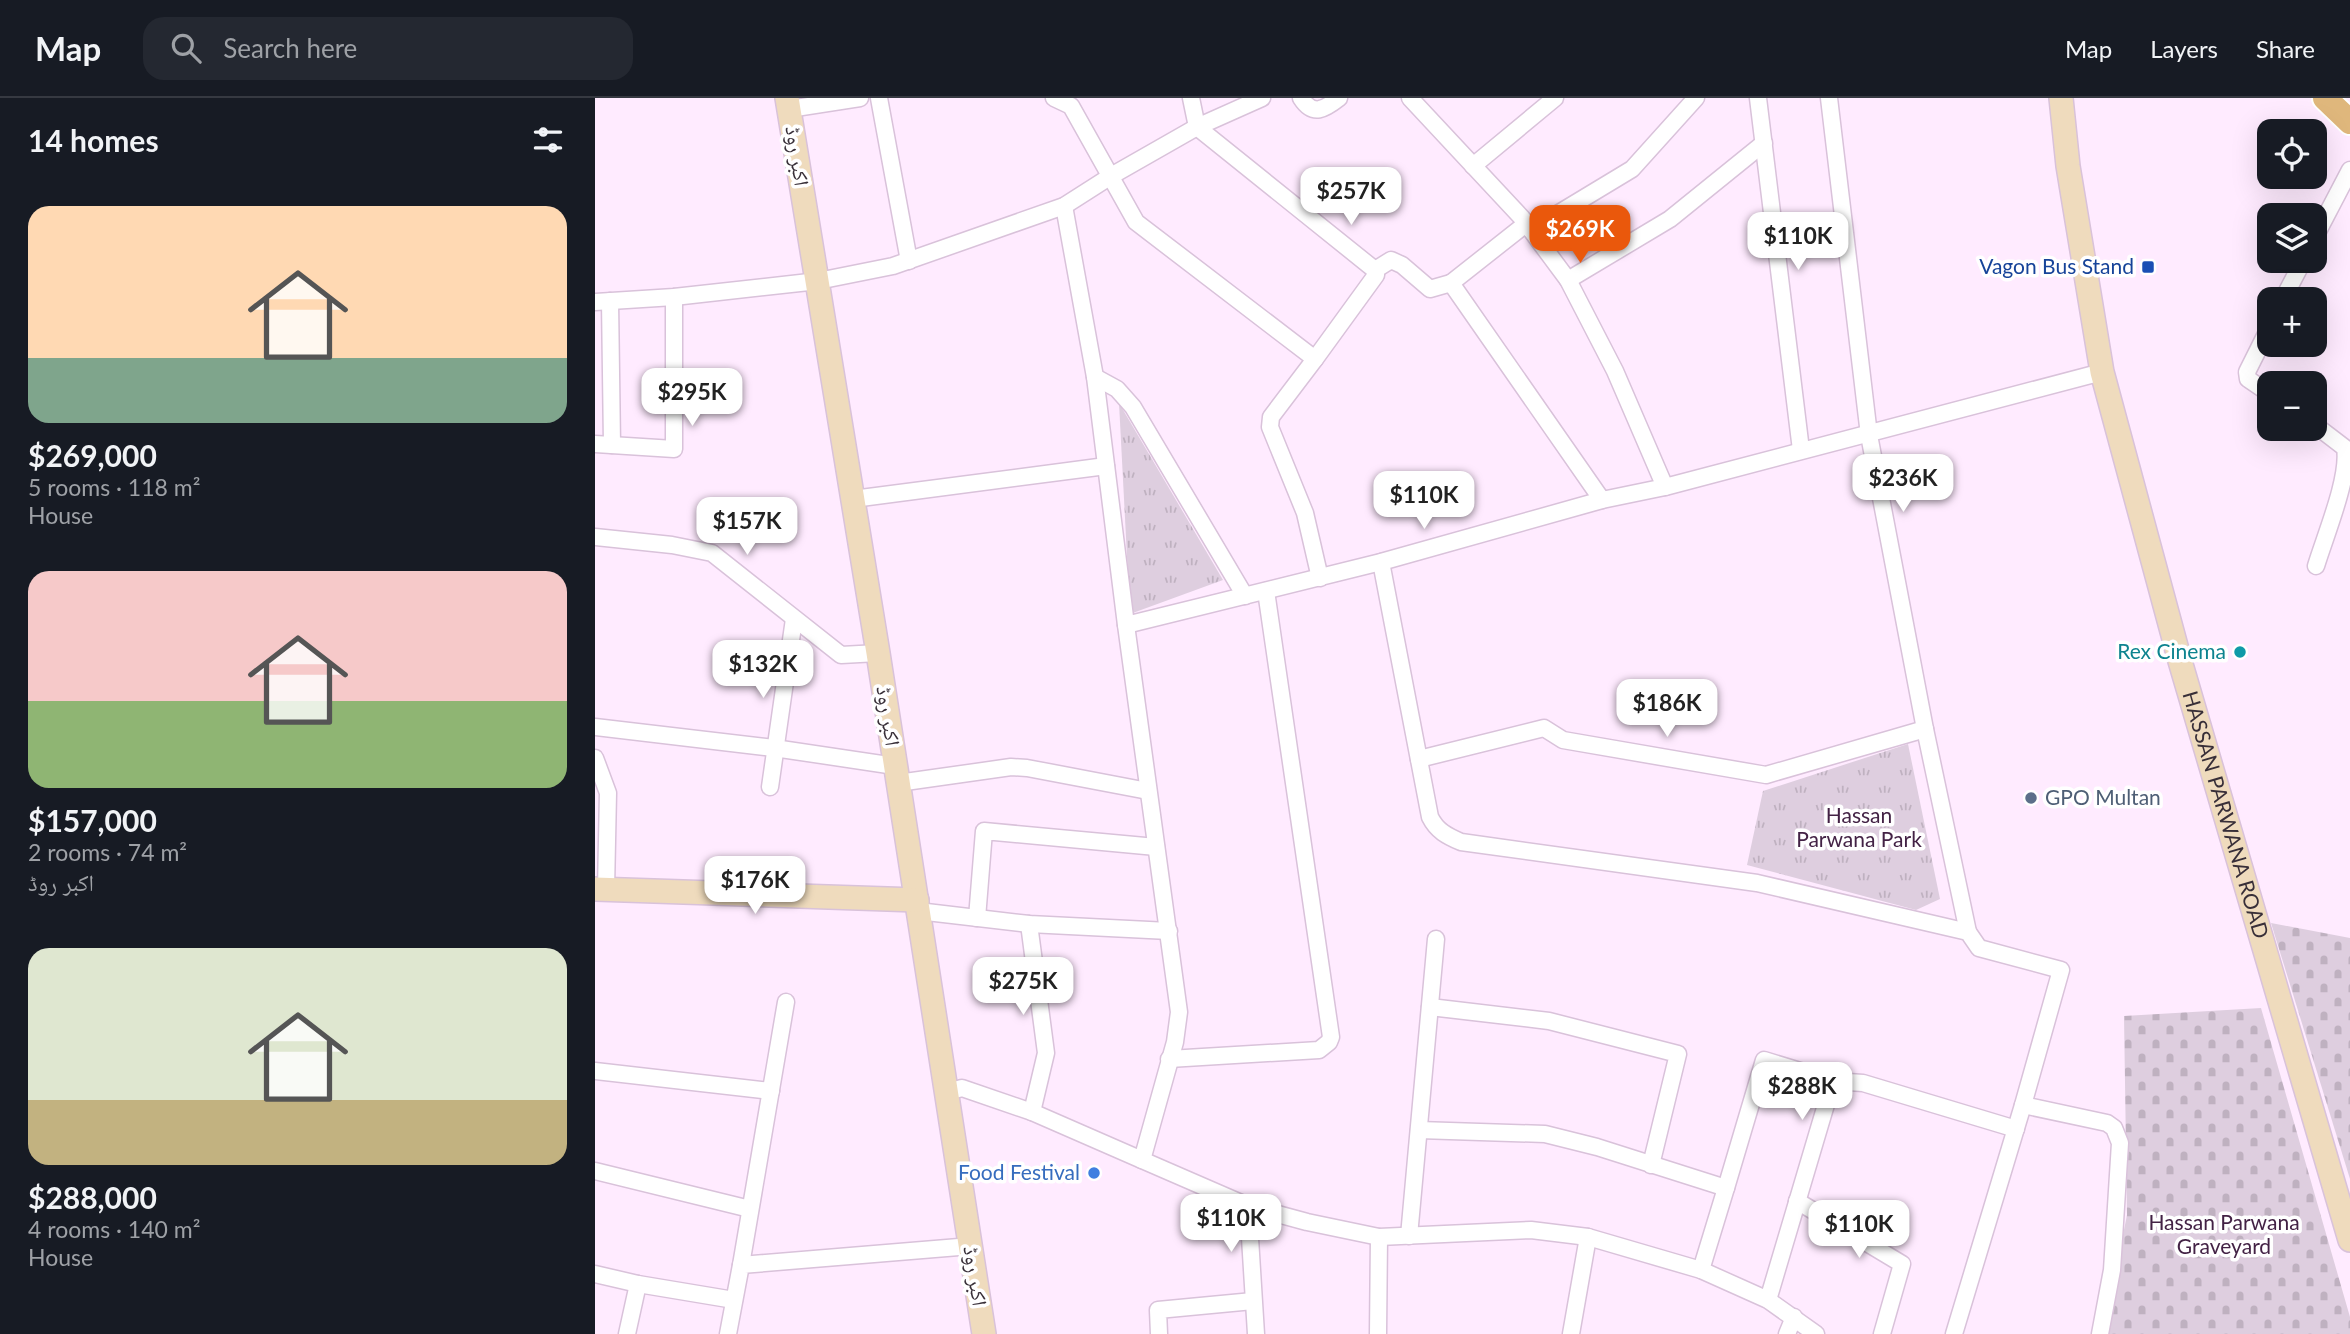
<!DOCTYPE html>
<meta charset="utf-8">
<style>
:root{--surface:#171b24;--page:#242831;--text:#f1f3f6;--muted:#9ea1a6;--line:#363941;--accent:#ea580c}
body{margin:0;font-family:Lato,"Noto Naskh Arabic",sans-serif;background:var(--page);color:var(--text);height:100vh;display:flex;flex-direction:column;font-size:26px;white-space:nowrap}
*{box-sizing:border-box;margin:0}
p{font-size:23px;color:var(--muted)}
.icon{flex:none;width:38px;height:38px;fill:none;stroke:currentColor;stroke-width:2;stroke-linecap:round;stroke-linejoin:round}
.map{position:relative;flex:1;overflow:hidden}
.details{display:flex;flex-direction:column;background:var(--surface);width:595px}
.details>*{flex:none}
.tools{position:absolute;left:1662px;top:21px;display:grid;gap:14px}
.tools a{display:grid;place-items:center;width:70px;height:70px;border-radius:14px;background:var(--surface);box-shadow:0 7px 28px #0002;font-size:35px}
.price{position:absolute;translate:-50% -60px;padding:0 16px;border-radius:14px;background:#fff;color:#222;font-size:23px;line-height:46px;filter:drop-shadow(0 2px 4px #0008)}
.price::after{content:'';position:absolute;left:50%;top:42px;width:21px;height:16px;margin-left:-10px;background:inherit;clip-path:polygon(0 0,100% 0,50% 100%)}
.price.current{background:var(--accent);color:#fff}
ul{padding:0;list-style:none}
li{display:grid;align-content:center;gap:14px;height:371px;padding:0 28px}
li span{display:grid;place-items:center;height:217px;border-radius:21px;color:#555}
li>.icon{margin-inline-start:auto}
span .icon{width:126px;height:126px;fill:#fffc;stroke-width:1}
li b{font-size:30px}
h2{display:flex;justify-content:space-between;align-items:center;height:84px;padding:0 28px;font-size:30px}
header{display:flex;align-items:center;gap:42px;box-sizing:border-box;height:98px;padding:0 35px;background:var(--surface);border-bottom:2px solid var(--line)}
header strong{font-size:33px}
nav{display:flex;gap:38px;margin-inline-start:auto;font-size:24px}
.search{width:490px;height:63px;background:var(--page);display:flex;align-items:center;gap:18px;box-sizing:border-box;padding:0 24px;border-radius:21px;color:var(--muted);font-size:26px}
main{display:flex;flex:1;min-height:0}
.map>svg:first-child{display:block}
</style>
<header>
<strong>Map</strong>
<div class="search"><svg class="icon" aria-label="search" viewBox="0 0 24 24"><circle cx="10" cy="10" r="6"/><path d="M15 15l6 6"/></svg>Search here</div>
<nav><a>Map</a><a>Layers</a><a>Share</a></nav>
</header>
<main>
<section class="details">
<h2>14 homes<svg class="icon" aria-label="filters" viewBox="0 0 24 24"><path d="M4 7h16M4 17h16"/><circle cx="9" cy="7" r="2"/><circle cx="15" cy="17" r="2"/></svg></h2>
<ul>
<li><span style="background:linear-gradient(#ffd9b3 70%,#7fa58c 0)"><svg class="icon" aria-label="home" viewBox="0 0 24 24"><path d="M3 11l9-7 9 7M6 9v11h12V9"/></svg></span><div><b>$269,000</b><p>5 rooms · 118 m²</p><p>House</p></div></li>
<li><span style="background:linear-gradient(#f6c9c9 60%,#8fb573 0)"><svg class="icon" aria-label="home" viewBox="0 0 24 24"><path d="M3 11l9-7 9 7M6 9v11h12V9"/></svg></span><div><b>$157,000</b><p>2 rooms · 74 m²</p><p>اکبر روڈ</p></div></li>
<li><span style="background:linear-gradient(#dfe7d0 70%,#c2b280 0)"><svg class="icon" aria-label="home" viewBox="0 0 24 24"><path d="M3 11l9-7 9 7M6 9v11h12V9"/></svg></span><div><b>$288,000</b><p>4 rooms · 140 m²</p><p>House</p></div></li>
</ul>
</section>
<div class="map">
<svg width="1755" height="1236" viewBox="0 0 1755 1236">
<defs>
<pattern id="cemetery-stones" width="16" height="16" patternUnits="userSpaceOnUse" patternTransform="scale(1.75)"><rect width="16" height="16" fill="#decedf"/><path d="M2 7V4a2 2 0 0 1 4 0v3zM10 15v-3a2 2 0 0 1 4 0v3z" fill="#bfb1c0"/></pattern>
<pattern id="park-tufts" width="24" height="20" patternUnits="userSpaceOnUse" patternTransform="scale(1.75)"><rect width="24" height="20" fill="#decedf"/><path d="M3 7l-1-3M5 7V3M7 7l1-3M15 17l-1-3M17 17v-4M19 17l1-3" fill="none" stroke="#bfb1c0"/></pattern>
</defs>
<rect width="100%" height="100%" fill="#ffebff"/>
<g fill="url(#cemetery-stones)">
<path d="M1676 825 1755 840V1081Z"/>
<path d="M1666 910 1755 1219V1236H1508L1532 1117 1529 918Z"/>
</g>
<g fill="url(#park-tufts)">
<path d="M524 305 628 482 535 516Z"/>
<path d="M1313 646 1345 801 1321 812 1152 767 1168 693Z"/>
</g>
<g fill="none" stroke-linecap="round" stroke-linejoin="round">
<g stroke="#d9c2da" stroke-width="19">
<g id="street">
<path d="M284 0 314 163"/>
<path d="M459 0 476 8 541 124 720 261 676 319 675 329 710 415 725 480"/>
<path d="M596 0 602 29 780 172 781 177 720 261"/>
<path d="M706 0C718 19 730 11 744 0"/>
<path d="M815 0 927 120 973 182 1020 273 1070 389"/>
<path d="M1163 0 1206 352"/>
<path d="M1234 0 1274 337 1330 631 1373 834"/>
<path d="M194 11 265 0"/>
<path d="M878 68 960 0"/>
<path d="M469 108 500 279 531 527 786 464 1007 402 1070 389 1507 274"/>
<path d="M936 132 1037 71 1101 0"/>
<path d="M1720 139 1755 72"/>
<path d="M780 172 796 162 807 167 835 191 856 185 1007 402"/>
<path d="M973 182 1075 121 1169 45"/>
<path d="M856 185 932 125"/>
<path d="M1688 201 1708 163"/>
<path d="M15 203 17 347"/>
<path d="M0 204 79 199 223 183 298 168 469 108 516 78 602 29 667 0"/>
<path d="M1675 228 1652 274 1653 281 1675 296"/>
<path d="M500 279 522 291 538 309 650 498"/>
<path d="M1720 327 1750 350C1755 379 1730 438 1721 468"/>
<path d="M0 346 79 351V199"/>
<path d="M258 401 511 368"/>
<path d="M0 439 77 447 117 455 246 557 283 555"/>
<path d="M786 464 835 719C842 733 852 738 866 744L1162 785 1373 834 1384 850 1466 872 1428 1007 1512 1025 1519 1030 1525 1045 1517 1172 1505 1236"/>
<path d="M0 629 179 650 300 668"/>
<path d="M0 660 13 695 11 791"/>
<path d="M824 661 949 630 968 642 1171 677 1330 631"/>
<path d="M303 685 416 669 432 670 553 693"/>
<path d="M175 689 199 521"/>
<path d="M323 813 434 826 574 833"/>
<path d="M382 820 389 733 561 749"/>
<path d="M434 826 451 955 437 1014"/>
<path d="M835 909 954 923 1083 956 1056 1067"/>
<path d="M574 961 724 952 734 944 736 939 671 493"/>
<path d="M0 973 176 993"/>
<path d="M1238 983 1268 985 1421 1031"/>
<path d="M352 994 367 990 437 1014 547 1062 580 944 584 914 531 527"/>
<path d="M824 1032 950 1036 1002 1049 1131 1090 1106 1172"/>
<path d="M547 1062 653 1108 712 1124 784 1139 936 1132 993 1139 1106 1172 1173 1202 1221 1236"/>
<path d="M0 1073 155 1111"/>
<path d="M1131 1090 1169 962 1238 983 1173 1202"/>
<path d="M1202 1103 1307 1166 1287 1236"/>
<path d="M653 1108 661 1236"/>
<path d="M814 1138 841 841"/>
<path d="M146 1167 191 904"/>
<path d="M0 1176 43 1186 139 1202"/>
<path d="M32 1236 43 1186"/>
<path d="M133 1236 146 1167 376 1148"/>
<path d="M564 1236 563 1212 658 1203"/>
<path d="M783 1236 784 1139"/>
<path d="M976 1236 993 1139"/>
<path d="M1192 1236 1199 1219"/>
<path d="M1359 1236 1428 1007"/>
</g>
</g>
<g stroke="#d9c2da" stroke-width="26">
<g id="secondary">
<path d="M192 0 283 555 389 1236"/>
<path id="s1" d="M1466 0 1473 68 1507 274 1585 563 1755 1142"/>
<path d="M0 791 322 802"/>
</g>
</g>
<g stroke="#fff" stroke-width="28">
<path id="primary" d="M1730 0 1755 24"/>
</g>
<use href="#street" stroke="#fff" stroke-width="16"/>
<use href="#secondary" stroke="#efdbbd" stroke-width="23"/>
<use href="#primary" stroke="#dfb77c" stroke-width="24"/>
</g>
<rect fill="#1a4fb4" stroke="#fff" stroke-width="2.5" x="1546" y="162" width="14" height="14" rx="3.5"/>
<circle fill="#0f9aa8" stroke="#fff" stroke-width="2.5" cx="1645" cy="554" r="7"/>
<circle fill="#5c6f8a" stroke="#fff" stroke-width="2.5" cx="1436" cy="700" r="7"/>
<circle fill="#3f7fe0" stroke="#fff" stroke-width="2.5" cx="499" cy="1075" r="7"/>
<g text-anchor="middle" stroke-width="7" stroke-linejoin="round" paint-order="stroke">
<g font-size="21" fill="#382f38" stroke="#fff">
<text transform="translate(202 58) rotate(81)" y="7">اکبر روڈ</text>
<text transform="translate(293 618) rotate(81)" y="7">اکبر روڈ</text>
<text dy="7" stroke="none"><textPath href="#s1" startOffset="737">HASSAN PARWANA ROAD</textPath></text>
<text transform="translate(380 1178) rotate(81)" y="7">اکبر روڈ</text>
</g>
<g font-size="21" fill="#164399" stroke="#fff" text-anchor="end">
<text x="1539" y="176">Vagon Bus Stand</text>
</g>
<g font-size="21" fill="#0d838f" stroke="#fff" text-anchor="end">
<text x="1631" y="561">Rex Cinema</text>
</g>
<g font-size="21" fill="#4e5e75" stroke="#fff" text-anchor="start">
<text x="1450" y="707">GPO Multan</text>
</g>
<g font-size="21" fill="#432245" stroke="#fff">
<text x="1264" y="725">Hassan<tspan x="1264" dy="24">Parwana Park</tspan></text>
<text x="1629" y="1132">Hassan Parwana<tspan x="1629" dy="24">Graveyard</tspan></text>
</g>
<g font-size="21" fill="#366cbe" stroke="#fff" text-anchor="end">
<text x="485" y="1082">Food Festival</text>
</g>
</g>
</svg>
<div class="tools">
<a><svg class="icon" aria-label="locate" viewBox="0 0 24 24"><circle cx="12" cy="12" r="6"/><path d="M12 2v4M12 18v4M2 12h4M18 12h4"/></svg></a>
<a><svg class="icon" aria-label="layers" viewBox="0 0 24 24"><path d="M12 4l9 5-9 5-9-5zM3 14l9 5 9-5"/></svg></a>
<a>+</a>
<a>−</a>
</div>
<b class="price" style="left:756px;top:129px">$257K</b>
<b class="price current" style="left:985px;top:167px">$269K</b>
<b class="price" style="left:1203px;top:174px">$110K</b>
<b class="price" style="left:97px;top:330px">$295K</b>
<b class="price" style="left:1308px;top:416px">$236K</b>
<b class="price" style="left:829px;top:433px">$110K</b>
<b class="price" style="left:152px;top:459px">$157K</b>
<b class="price" style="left:168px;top:602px">$132K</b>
<b class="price" style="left:1072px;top:641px">$186K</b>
<b class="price" style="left:160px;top:818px">$176K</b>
<b class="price" style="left:428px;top:919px">$275K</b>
<b class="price" style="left:1207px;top:1024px">$288K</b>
<b class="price" style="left:636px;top:1156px">$110K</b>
<b class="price" style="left:1264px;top:1162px">$110K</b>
</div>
</main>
